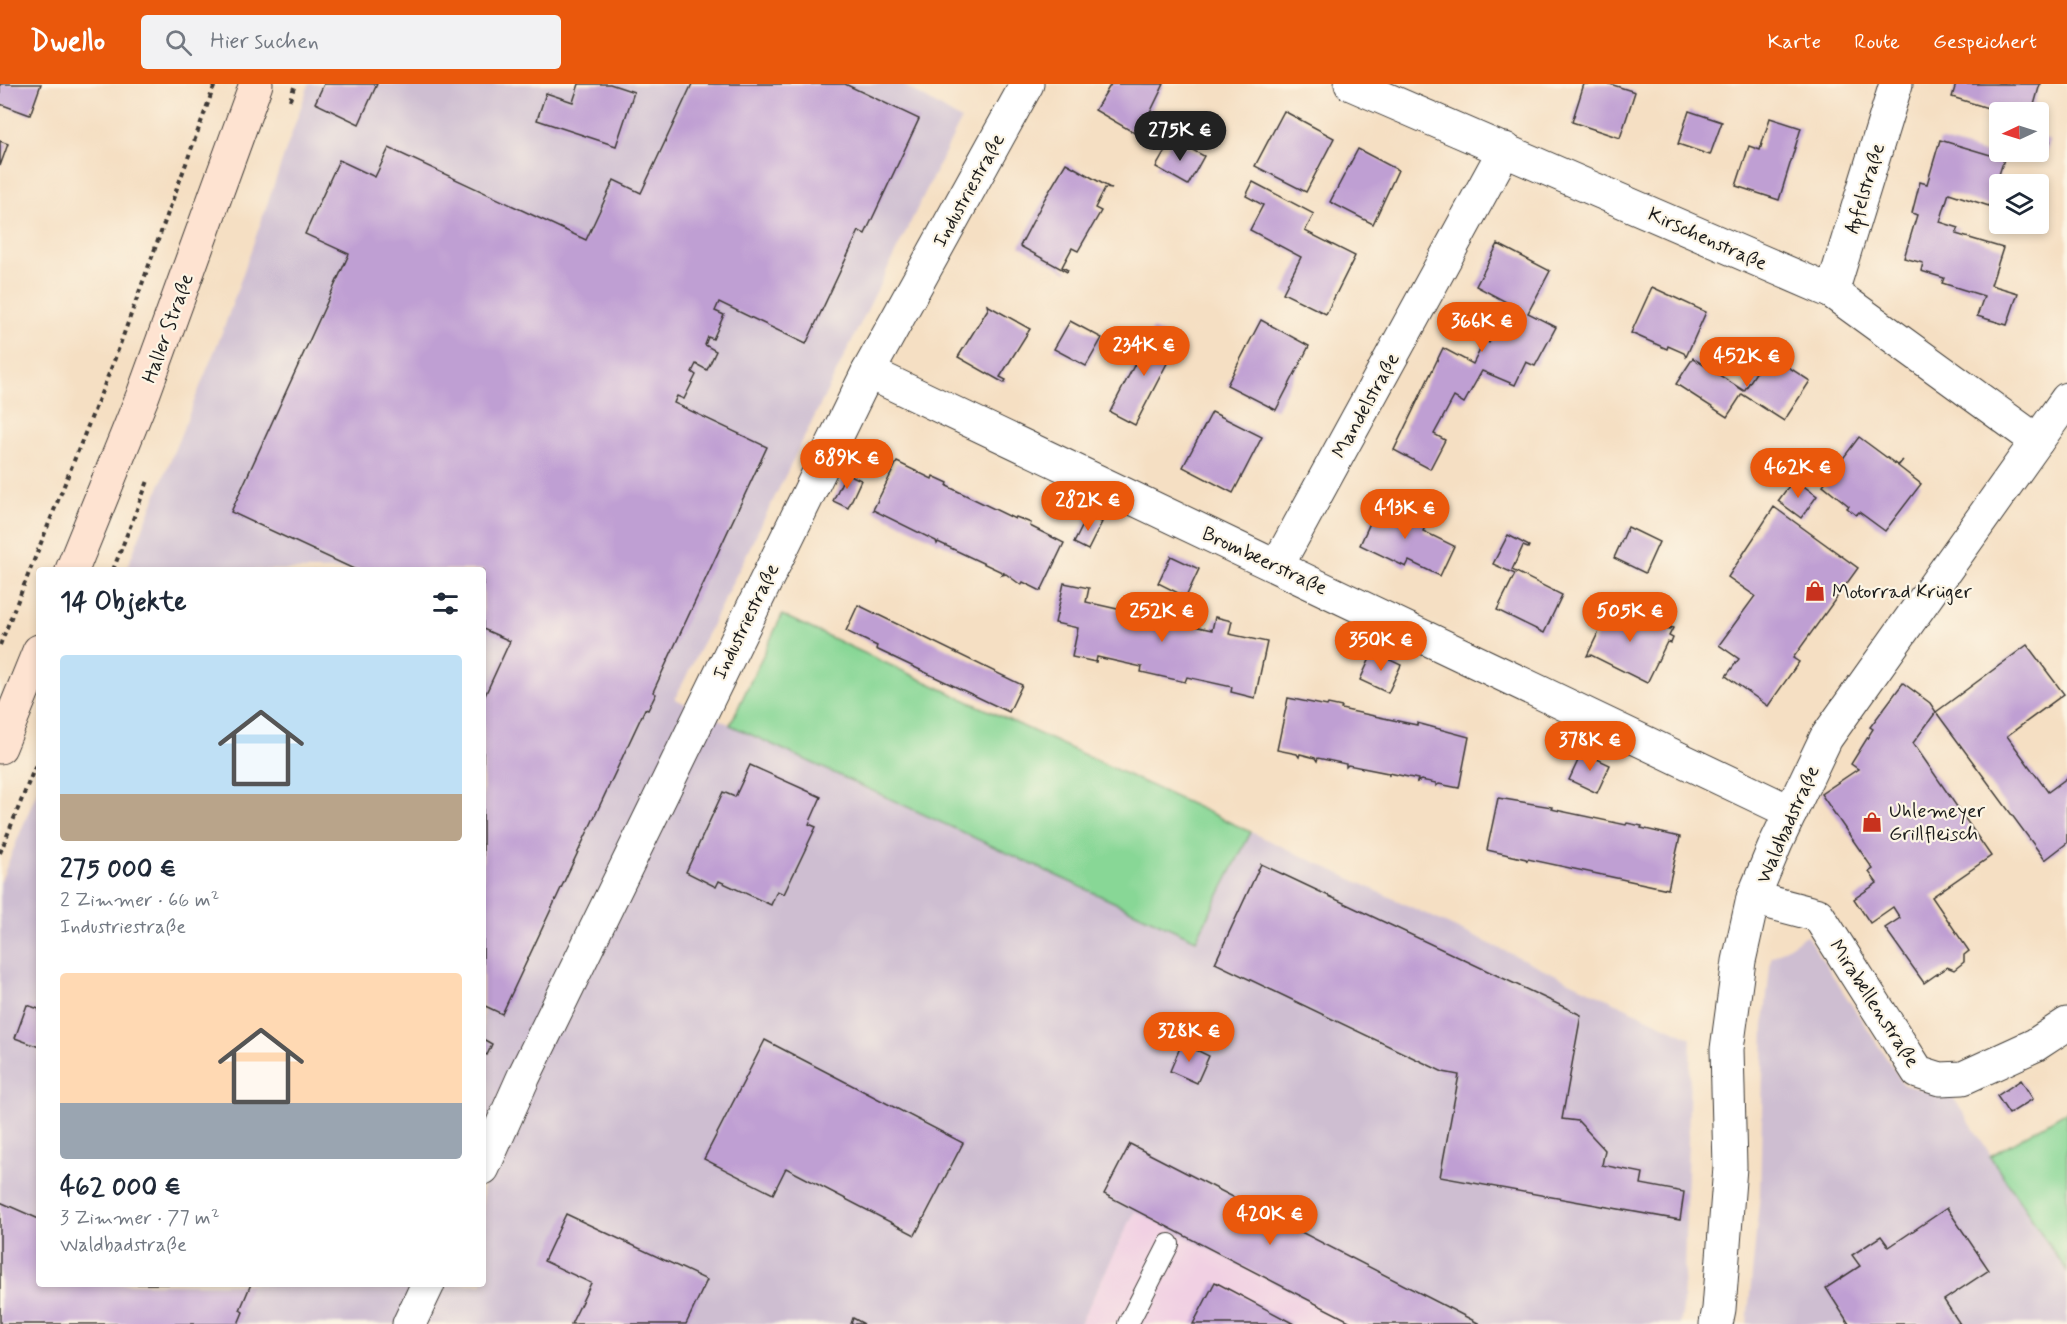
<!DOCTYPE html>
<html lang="de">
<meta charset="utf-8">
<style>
:root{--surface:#fff;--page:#f2f2f3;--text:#1f2937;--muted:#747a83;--accent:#ea580c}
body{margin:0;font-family:Mynerve,sans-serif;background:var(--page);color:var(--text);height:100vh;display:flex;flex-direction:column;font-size:22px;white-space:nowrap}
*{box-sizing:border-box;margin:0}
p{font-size:20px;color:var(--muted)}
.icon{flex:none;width:33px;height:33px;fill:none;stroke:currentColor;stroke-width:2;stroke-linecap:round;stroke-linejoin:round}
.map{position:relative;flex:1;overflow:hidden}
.sheet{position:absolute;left:36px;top:483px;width:450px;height:720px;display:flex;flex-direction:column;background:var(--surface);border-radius:6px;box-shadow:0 3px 9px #0003}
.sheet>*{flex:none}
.needle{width:39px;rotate:266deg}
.fabs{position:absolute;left:1989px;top:18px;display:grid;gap:12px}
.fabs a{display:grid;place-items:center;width:60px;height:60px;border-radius:6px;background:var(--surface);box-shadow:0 3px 9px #0003;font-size:30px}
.price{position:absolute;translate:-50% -51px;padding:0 14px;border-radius:21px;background:var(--accent);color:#fff;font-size:20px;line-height:39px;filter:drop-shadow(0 2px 3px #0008)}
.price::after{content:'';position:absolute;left:50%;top:36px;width:18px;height:14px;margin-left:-9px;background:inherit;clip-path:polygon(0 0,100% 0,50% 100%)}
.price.selected{background:#222;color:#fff}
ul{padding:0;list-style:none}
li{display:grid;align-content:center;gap:12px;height:318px;padding:0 24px}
li span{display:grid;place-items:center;height:186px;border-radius:6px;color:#555}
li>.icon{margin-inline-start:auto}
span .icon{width:108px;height:108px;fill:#fffc;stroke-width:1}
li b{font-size:26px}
h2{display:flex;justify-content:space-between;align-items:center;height:72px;padding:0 24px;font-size:26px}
header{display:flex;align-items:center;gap:36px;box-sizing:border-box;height:84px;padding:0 30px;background:var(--accent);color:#fff}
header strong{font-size:28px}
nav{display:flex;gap:33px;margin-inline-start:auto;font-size:21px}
.search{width:420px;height:54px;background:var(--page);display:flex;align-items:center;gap:15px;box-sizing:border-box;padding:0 21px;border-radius:6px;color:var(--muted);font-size:22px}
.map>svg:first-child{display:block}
</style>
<header>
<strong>Dwello</strong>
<div class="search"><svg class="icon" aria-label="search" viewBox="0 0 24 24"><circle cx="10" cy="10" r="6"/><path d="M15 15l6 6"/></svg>Hier suchen</div>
<nav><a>Karte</a><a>Route</a><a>Gespeichert</a></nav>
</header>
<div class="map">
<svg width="2067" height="1240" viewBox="0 0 2067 1240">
<rect width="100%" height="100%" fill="#fcf5e5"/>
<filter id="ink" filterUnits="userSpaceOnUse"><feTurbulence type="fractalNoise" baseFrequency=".0167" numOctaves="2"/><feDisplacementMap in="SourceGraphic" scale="12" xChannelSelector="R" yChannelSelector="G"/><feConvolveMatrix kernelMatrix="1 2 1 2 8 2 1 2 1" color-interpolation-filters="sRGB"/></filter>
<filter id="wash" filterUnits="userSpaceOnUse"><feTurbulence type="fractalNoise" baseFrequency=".008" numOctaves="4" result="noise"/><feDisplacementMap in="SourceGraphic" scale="24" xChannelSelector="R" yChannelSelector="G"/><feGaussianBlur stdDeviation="1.35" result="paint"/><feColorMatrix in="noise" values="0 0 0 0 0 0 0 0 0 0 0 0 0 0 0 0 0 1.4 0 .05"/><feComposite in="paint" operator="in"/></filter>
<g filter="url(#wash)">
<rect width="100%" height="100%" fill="#f5dfc3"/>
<path fill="#f1d0e3" d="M1135 1127 1355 1240H1080Z"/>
<g fill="#cebed1">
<path d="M309 0H902L961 36 675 615 1196 856 1251 748 1691 954 1683 1225 1680 1240H1355L1135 1127 1080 1240H0V799L39 702V1200H483V486H126L225 241Z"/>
<path d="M1806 851 1904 1001 1953 1013 2067 1188V1240H1747L1760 1110 1764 939 1771 874Z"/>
</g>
<g fill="#88d796" stroke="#527a59" stroke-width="1.5">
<path d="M782 531 1251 748 1196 856 730 641Z"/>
<path d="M2067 1027V1188L1990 1072Z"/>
</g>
<g id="blocks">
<g fill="#bf9fd3">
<path d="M0 0H41L30 31 0 20Z"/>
<path d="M324 0H377L359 40 315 19Z"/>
<path d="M579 0H610L634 8 616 62 537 36 546 9 573 18Z"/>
<path d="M692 0H845L919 35 865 150 859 147 806 260 719 218 715 227 724 231 713 255 708 253 705 261 716 267 707 286 696 280 692 288 696 291 684 315 677 312 674 319 767 363 653 608 656 610 648 626 645 625 502 930 483 921V616L510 557 483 545V486H356L231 428 349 170 305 150 339 76 375 93 389 64 586 156 614 96 641 109Z"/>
<path d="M1111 0H1164L1150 29 1164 37 1155 53 1141 46 1138 51 1095 26Z"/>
<path d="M1584 0H1610L1635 8 1620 54 1572 38Z"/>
<path d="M1956 0H2040L2032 28H2001L1952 13Z"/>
<path d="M1284 27 1334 54 1306 108 1255 82Z"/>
<path d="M1689 27 1722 38 1710 71 1678 60Z"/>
<path d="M1770 34 1801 44 1779 116 1736 102 1749 62 1760 66Z"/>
<path d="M1996 39 2000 40V56L1992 53Z"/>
<path d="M2038 53 2050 57 2046 69 2038 67Z"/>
<path d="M1172 55 1204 72 1188 101 1156 83Z"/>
<path d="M1940 56 2004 75 1989 122 1949 109 1940 138 1959 144 1956 150 2003 164 1991 201 2018 209 2007 241 1977 232 1984 212 1942 199 1944 194 1921 187 1923 179 1904 174 1917 131 1912 129 1920 98 1927 100Z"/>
<path d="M0 57 8 60 0 82Z"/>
<path d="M1358 65 1398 86 1373 140 1330 118Z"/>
<path d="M1066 79 1112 105 1105 104 1095 124 1101 127 1078 167 1072 164 1062 183 1068 186 1067 188 1020 162 1045 114Z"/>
<path d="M1253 98 1314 130 1305 147 1355 172 1326 230 1283 209 1301 173 1250 146 1263 121 1246 112Z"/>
<path d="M1498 160 1550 187 1528 229 1556 243 1535 282 1526 278 1515 301 1482 287 1464 319 1454 313 1434 350 1445 356 1430 385 1394 366 1443 264 1473 280 1485 256 1489 259 1504 231 1510 220 1476 202Z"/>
<path d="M1652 203 1706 228 1686 273 1684 269 1668 262 1667 265 1631 249Z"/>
<path d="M987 221 1030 245 1000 293 1006 296 1004 299 958 273 988 225Z"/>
<path d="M1261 236 1309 262 1276 326 1227 301Z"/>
<path d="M1070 237 1102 254 1086 282 1054 265Z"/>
<path d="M1153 245 1178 258 1135 341 1110 328Z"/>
<path d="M1768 270 1810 297 1784 337 1742 310 1727 333 1676 300 1693 274 1744 307Z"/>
<path d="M1212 328 1262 353 1233 409 1183 383Z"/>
<path d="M1859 353 1897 381 1903 376 1898 382 1921 400 1885 447 1859 428 1856 431 1847 424 1849 422 1823 401Z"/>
<path d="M897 378 932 395 933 392 948 399 947 402 1015 435 1016 433 1031 439 1030 442 1064 459 1041 507 1023 498 1021 501 1006 490 1002 491 1004 489 938 458 937 460 936 457 873 426Z"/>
<path d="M846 389 861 396 848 424 833 417Z"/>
<path d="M1794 395 1817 412 1801 434 1778 417Z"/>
<path d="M1380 417 1427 439 1423 447 1454 462 1440 492 1409 477 1406 483 1360 461Z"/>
<path d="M1774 423 1858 484 1793 574 1799 578 1768 622 1726 592 1739 575 1719 561 1755 512 1728 493Z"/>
<path d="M1088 431 1102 438 1088 466 1074 459Z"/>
<path d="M1628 443 1659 458 1645 489 1614 474Z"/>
<path d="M1508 451 1529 462 1528 464 1523 462 1512 486 1562 511 1544 549 1497 526 1515 490 1493 480Z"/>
<path d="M1171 472 1199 485 1186 513 1158 499Z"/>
<path d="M1064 499 1089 504 1086 518 1122 526 1125 513 1142 517 1139 530 1212 546 1215 533 1232 537 1229 550 1267 558 1255 614 1231 608 1232 603 1187 593 1185 598 1141 588 1142 583 1097 573 1096 578 1072 573 1078 544 1055 539Z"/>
<path d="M1612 520 1646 535 1648 532 1650 533 1648 537 1669 546 1671 543 1673 544 1669 552 1673 554 1671 559 1667 558 1647 599 1591 571 1587 572Z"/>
<path d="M858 521 1022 601 1009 628 876 565 877 562 846 547Z"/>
<path d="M2027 561 2064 610 2007 652 2048 708 2067 694V759L2045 776 1936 628 1913 659 1991 772 1932 813 1969 867 1964 871V878L1954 886 1947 883 1924 899 1885 844 1900 834 1893 823 1870 839 1854 815 1877 799 1869 788 1873 785 1821 710 1858 685 1851 680 1873 645 1870 643 1903 599 1930 619 1936 628Z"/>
<path d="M1373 568 1401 581 1388 609 1360 596Z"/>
<path d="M1288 614 1327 622 1328 620 1342 623 1341 625 1417 641V639L1469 653 1459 704 1439 700 1436 702V699L1421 696 1417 698 1418 695 1389 689V692L1388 689 1348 681 1346 683V680L1318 674 1317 677 1315 674 1300 670 1299 673 1297 670 1277 666Z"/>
<path d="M1582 668 1610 681 1597 709 1569 696Z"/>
<path d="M750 681 821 713 809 740 816 743 784 810 777 807 771 821 719 797 716 803 686 788 723 708 735 713Z"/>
<path d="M1498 714 1552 723 1551 725 1626 741 1627 739 1642 742 1641 744 1680 753 1668 805 1528 775 1527 777 1526 775 1487 766Z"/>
<path d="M1261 780 1581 931 1562 1035 1578 1037 1605 1066 1602 1081 1643 1089 1641 1100 1684 1108 1680 1136 1440 1093 1459 991 1443 988 1215 879Z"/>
<path d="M27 921 39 925V963L15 954Z"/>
<path d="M483 955 492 960 487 971 483 969Z"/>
<path d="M765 956 963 1059 915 1151 786 1084 773 1110 704 1075Z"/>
<path d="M1182 959 1209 972 1197 999 1170 987Z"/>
<path d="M2021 996 2033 1015 2009 1030 1997 1012Z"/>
<path d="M1130 1060 1480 1240H1355L1104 1110Z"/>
<path d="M0 1118 39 1135V1200H251L240 1226 243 1228 238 1240H0Z"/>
<path d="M1947 1124 1989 1186 1944 1216 1960 1240H1849L1826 1204 1860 1182 1852 1171 1881 1152 1889 1163Z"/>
<path d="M566 1130 707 1196 686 1240H571L591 1199 544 1177Z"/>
<path d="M1215 1198 1294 1240H1193Z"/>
<path d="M853 1234 864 1240H851Z"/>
</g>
</g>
</g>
<g filter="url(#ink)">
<use href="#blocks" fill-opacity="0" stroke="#3d3935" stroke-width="1.5"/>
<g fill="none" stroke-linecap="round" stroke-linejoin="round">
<g stroke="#3d3935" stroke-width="22">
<path id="lane" d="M1128 1240 1169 1160"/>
</g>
<g stroke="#3d3935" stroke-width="35">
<g id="street">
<path d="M1351 0 1832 208 2037 357"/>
<path d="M1832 208 1896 0"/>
<path d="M868 288 1791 728"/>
<path d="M1277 482 1505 65"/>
<path d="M1753 814 1818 831 1918 988 1940 995 1963 994 2035 961 2067 940"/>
<path d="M483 1084 524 992 868 288 1027 0"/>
<path d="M409 1240 428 1200"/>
<path d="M1716 1240 1719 1225 1730 1083 1727 965 1739 877 1753 814 1776 759 1826 654 2067 315"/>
</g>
</g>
<g stroke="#3d3935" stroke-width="35">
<g id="secondary">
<path d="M72 486 143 311 256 0"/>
<path d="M0 663 39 567"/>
</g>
</g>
<g stroke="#3d3935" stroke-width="4" stroke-dasharray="4.5 4.5" stroke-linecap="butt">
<path d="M290 16 295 0"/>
<path d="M113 486 148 397"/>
<path d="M0 561 114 277 215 0"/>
<path d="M0 769 39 673"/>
</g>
<use href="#lane" stroke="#fff" stroke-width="20"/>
<use href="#street" stroke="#fff" stroke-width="33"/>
<use href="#secondary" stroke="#fee3d1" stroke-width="33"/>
</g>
</g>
<defs>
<g id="shop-bare" transform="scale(1.62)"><path d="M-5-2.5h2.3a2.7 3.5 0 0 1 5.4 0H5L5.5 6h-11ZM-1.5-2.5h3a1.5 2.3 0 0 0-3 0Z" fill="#c8321e" stroke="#fcf5e5" stroke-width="2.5" paint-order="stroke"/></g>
</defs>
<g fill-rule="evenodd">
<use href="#shop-bare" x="1815" y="507"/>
<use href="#shop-bare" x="1872" y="738"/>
</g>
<g text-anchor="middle" stroke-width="4.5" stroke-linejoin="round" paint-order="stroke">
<g font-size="20" fill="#1c1c1c" stroke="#fcf5e5">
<text transform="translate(1864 104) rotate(-73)" y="7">Apfelstraße</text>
<text transform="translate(968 106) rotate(-61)" y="7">Industriestraße</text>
<text transform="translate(1708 154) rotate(24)" y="7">Kirschenstraße</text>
<text transform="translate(167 244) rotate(-70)" y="7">Haller Straße</text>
<text transform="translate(1365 321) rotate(-61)" y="7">Mandelstraße</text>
<text transform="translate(1265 476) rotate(25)" y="7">Brombeerstraße</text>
<text transform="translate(745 537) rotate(-64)" y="7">Industriestraße</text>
<text transform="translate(1787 740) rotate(-66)" y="7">Waldbadstraße</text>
<text transform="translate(1875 919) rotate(57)" y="7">Mirabellenstraße</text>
</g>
<g font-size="20" fill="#1c1c1c" stroke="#fcf5e5" text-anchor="start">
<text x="1832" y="514">Motorrad Krüger</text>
<text x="1889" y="733">Uhlemeyer<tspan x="1889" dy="23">Grillfleisch</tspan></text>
</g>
</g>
</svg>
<div class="fabs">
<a><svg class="needle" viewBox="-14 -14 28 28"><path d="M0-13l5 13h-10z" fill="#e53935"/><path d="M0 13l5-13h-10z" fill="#747a83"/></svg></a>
<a><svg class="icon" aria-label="layers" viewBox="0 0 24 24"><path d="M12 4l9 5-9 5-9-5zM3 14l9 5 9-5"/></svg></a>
</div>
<b class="price selected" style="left:1180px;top:78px">275K €</b>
<b class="price" style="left:1482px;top:269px">366K €</b>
<b class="price" style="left:1144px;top:293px">234K €</b>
<b class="price" style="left:1747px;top:304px">452K €</b>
<b class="price" style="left:847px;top:406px">889K €</b>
<b class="price" style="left:1798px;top:415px">462K €</b>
<b class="price" style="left:1088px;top:448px">282K €</b>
<b class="price" style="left:1405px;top:456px">413K €</b>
<b class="price" style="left:1162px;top:559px">252K €</b>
<b class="price" style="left:1630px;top:559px">505K €</b>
<b class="price" style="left:1381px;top:588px">350K €</b>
<b class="price" style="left:1590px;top:688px">378K €</b>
<b class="price" style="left:1189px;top:979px">328K €</b>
<b class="price" style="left:1270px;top:1162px">420K €</b>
<section class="sheet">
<h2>14 Objekte<svg class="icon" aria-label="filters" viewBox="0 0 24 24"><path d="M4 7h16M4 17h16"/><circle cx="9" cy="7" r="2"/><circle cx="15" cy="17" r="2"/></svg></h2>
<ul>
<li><span style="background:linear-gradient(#bfe0f5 75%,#b9a48a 0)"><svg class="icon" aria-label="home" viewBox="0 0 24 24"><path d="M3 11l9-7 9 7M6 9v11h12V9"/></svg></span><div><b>275 000 €</b><p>2 Zimmer · 66 m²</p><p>Industriestraße</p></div></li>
<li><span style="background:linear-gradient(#ffd9b3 70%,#9aa5b1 0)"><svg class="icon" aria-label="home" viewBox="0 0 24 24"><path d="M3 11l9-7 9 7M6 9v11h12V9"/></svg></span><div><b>462 000 €</b><p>3 Zimmer · 77 m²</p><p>Waldbadstraße</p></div></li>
</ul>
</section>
</div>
